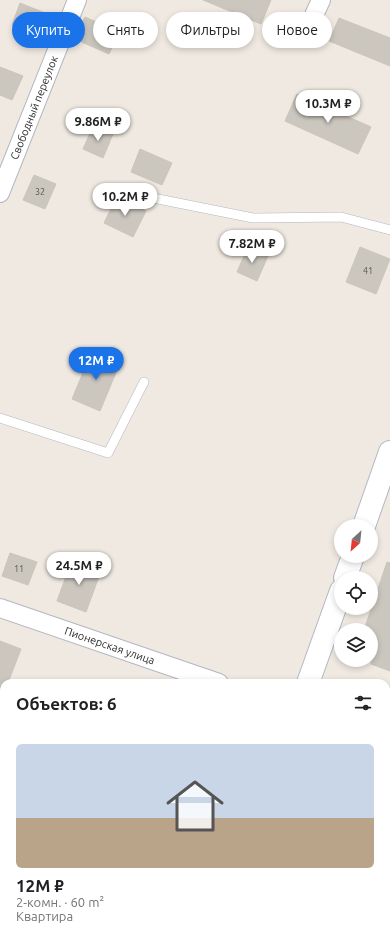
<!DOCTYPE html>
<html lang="ru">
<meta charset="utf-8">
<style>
:root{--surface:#fff;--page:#f6f6f6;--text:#202124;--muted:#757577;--accent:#1a73e8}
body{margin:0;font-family:Ubuntu,sans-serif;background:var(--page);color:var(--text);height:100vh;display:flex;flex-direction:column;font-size:15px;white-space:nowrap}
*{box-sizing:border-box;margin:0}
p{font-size:13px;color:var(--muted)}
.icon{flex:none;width:22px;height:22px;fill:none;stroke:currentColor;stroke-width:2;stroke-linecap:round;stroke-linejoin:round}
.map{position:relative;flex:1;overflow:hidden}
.drawer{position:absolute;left:0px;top:679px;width:390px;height:268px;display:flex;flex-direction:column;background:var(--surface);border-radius:12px 12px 0 0;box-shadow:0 2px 6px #0003}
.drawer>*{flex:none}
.guide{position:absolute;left:12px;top:12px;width:366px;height:36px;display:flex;gap:8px}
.needle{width:26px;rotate:207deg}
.fabs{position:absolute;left:334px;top:519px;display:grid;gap:8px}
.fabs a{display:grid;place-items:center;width:44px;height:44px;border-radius:50%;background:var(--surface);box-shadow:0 2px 6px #0003;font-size:20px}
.price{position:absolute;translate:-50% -34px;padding:0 9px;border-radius:14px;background:#fff;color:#222;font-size:13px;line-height:26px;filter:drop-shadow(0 1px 2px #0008)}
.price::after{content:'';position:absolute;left:50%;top:24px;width:12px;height:9px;margin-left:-6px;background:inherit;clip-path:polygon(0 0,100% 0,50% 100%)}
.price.on{background:var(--accent);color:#fff}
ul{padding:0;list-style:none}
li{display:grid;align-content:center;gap:8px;height:212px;padding:0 16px}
li span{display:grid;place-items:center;height:124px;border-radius:6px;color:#555}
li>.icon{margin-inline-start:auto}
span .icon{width:72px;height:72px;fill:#fffc;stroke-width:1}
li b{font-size:17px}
h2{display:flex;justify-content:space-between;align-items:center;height:48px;padding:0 16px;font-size:17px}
.tag{padding:0 14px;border-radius:18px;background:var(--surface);box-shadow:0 2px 6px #0003;font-size:14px;line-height:36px}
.tag.on{background:var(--accent);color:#fff}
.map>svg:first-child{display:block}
</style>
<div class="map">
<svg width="390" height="947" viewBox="0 0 390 947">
<rect width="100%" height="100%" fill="#efe9e1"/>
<g fill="#cbc7bf" stroke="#cbc5ba">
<path d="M203 0H271L261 24Z"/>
<path d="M20 3 45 13 37 34 12 25Z"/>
<path d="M85 17 119 32 109 54 75 39Z"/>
<path d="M339 18 390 38V66L329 41Z"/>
<path d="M0 67 23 76 12 100 0 95Z"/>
<path d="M297 94 371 127 358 154 285 121Z"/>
<path d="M93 126 113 134 103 158 83 149Z"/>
<path d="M140 149 172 163 162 185 131 172Z"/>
<path d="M34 175 56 184 45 209 23 200Z"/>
<path d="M117 196 146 211 133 237 104 223Z"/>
<path d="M248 247 268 256 257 281 237 272Z"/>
<path d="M360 247 390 259 376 294 346 282Z"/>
<path d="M92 351 120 363 100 411 72 399Z"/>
<path d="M10 553 37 562 28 585 2 576Z"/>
<path d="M72 560 101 571 86 612 57 601Z"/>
<path d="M387 562 390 563V671L371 664V630H364Z"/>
<path d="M0 641 21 649 8 683H4V694L1 700H0Z"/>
</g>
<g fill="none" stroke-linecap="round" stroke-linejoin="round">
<g stroke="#b4b7c1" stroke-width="10">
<g id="service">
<path d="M143 196 253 218 341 217 390 230"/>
<path d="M0 418 108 453 144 382"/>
<path d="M0 738 4 740"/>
<path d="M0 907 4 894"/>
<path d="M0 929 4 931"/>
<path d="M45 943 58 947"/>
</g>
</g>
<g stroke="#b4b7c1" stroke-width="20">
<g id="minor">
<path d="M304 37 321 0"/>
<path id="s1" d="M0 193 77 0"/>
<path id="s2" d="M0 608 219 683"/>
</g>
</g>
<g stroke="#b4b7c1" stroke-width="24">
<g id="tertiary">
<path d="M364 526 390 452"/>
<path d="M345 578 353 556"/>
<path d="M308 683 341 591"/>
<path d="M386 745 390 747"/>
<path d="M210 947 212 943"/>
</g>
</g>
<use href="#service" stroke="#fff" stroke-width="9"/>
<use href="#minor" stroke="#fff" stroke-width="18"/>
<use href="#tertiary" stroke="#fff" stroke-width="22"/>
</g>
<g text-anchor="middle" stroke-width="4" stroke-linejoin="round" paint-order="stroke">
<g font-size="9" fill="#555452">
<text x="40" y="195">32</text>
<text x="368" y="274">41</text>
<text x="19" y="572">11</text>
</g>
<g font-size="11" fill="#2e2e2e" stroke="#fff">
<text dy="4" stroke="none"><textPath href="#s1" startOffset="92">Свободный переулок</textPath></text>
<text dy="4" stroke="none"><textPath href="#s2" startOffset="116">Пионерская улица</textPath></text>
</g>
</g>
</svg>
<div class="fabs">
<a><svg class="needle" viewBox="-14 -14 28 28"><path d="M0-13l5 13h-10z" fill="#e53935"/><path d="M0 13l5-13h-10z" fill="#757577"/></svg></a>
<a><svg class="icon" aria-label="locate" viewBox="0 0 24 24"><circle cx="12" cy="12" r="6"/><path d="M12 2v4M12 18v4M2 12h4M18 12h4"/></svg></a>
<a><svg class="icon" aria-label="layers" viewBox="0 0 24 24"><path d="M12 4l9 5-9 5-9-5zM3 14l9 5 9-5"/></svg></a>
</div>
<b class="price" style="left:328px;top:124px">10.3M ₽</b>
<b class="price" style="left:98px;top:142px">9.86M ₽</b>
<b class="price" style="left:125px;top:217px">10.2M ₽</b>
<b class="price" style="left:252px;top:264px">7.82M ₽</b>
<b class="price on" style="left:96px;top:381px">12M ₽</b>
<b class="price" style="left:79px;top:586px">24.5M ₽</b>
<div class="guide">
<a class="tag on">Купить</a>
<a class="tag">Снять</a>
<a class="tag">Фильтры</a>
<a class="tag">Новое</a>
</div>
<section class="drawer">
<h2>Объектов: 6<svg class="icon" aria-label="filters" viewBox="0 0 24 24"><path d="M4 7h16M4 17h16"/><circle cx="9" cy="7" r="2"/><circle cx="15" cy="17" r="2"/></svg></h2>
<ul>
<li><span style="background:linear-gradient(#c9d6e8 60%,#b9a48a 0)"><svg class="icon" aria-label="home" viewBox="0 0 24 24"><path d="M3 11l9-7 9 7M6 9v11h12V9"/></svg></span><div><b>12M ₽</b><p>2-комн. · 60 m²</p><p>Квартира</p></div></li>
</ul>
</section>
</div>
